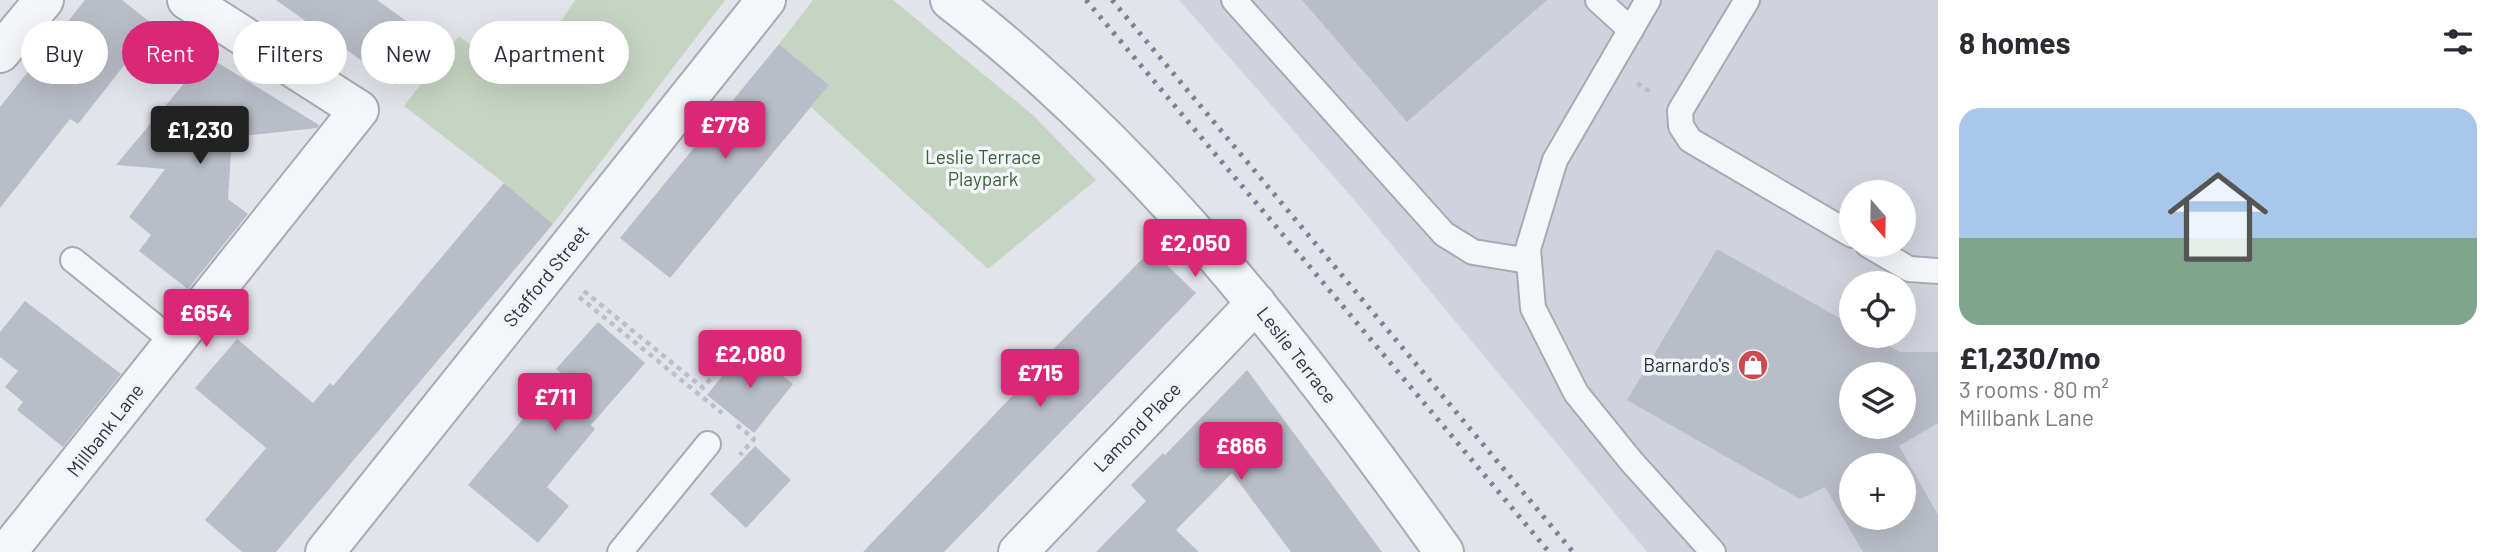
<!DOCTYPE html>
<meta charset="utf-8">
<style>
:root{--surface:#fff;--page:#f2f2f3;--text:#2b2b33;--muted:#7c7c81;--accent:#db2777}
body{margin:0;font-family:Barlow,sans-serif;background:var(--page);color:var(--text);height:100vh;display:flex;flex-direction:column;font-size:26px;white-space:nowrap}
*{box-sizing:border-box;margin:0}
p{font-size:23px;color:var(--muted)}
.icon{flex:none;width:38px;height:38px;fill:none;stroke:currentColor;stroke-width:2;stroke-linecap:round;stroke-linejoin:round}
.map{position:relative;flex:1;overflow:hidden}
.drawer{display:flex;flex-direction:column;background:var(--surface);width:560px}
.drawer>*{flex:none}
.top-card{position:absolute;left:21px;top:21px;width:665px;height:63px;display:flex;gap:14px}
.needle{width:46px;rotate:160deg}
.controls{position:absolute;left:1839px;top:180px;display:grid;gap:14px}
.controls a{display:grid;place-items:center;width:77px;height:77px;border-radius:50%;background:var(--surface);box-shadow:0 7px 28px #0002;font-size:35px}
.price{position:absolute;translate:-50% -60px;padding:0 16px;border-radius:7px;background:var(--accent);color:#fff;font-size:23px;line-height:46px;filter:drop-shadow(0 2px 4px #0008)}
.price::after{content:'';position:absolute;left:50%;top:42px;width:21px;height:16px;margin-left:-10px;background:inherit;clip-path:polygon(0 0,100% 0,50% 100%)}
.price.on{background:#222;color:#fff}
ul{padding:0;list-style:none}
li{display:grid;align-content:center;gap:14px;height:371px;padding:0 21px}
li span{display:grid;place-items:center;height:217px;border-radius:21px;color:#555}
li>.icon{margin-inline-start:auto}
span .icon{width:126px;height:126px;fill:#fffc;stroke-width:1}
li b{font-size:30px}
h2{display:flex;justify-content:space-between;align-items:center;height:84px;padding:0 21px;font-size:30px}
.pill{padding:0 24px;border-radius:32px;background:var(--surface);box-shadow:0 7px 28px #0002;font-size:24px;line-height:63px}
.pill.on{background:var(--accent);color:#fff}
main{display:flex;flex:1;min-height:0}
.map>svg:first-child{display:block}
</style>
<main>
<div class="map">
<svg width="1938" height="552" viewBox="0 0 1938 552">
<rect width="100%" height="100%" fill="#e2e4ea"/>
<path fill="#d0d3dc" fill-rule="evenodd" d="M1179 0H1938V552H1647L1357 203ZM1852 192H1904V245H1852ZM1852 284H1904V336H1852ZM1852 374H1904V427H1852ZM1852 466H1904V518H1852Z"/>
<g fill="#c6d4c3">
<path d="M575 0H725L553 224 504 183 404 106 459 36 499 67 519 42 538 57Z"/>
<path d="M813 0H893L1034 116 1096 180 988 269 811 107 829 85 779 44Z"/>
</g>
<g fill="#b9bdc7" fill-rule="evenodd">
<path d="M85 0H122L155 26 78 124 70 119 0 208V107Z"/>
<path d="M276 0H377L430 38 396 85Z"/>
<path d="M1302 0H1547L1407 122Z"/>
<path d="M779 44 829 85 670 278 620 238Z"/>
<path d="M207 56 319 125 317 128 232 137 228 199 248 214 188 289 139 251 151 235 129 217 165 169 116 165Z"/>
<path d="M504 183 553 224 276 552H242L205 520 266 448 195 388 237 339 313 403 330 383 333 386Z"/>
<path d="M1717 249 1852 325V336H1871L1900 352H1938V423L1899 446 1938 515V552H1863L1825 487 1800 499 1627 400ZM1852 374H1904V427H1852ZM1852 466H1904V518H1852Z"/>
<path d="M1151 250 1196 293 944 552H863L1019 389 1016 387Z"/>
<path d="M25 301 121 374 63 447 17 410 23 402 5 387 18 371 0 357V332Z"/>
<path d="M598 322 645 363 591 425 595 429 547 487 569 506 538 543 468 485 561 373 556 369Z"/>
<path d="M746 346 793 384 754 433 707 395Z"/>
<path d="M1247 370 1382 552H1291L1232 473 1176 530 1199 552H1096L1146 501 1131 485 1163 453 1165 455Z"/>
<path d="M755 446 791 480 746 528 710 494Z"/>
</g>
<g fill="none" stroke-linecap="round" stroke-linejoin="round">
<g stroke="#a7aab4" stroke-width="28">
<g id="service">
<path d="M1234 0 1444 234 1473 252 1529 261"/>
<path d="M1598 0 1631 30"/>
<path d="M1648 0 1555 160 1528 249 1533 308 1576 393 1631 461 1713 552"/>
<path d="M1747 0 1680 111 1681 126 1690 140 1852 235"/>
<path d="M1868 245 1909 269 1938 271"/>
<path d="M73 260 174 342"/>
<path d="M620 552 708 444"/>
</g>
</g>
<g stroke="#a7aab4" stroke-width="42">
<g id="minor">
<path d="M950 0C1147 152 1300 350 1444 552"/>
<path d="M0 53 44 0"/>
<path d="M7 552 359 110 187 0"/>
<path d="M325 552 766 0"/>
<path d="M1018 552 1256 303"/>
</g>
</g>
<g stroke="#bcbfc6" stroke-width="4.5" stroke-dasharray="5 5" stroke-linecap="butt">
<path d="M1637 83 1653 94"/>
<path d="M584 291 703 388 719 368 725 373"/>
<path d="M579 297 722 413"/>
<path d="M737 425 754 439 740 455"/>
</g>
<use href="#service" stroke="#f5f6f9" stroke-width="24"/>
<use href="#minor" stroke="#f5f6f9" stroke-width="38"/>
<g stroke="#7b8294" stroke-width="5" stroke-dasharray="3.5 7" stroke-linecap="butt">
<path d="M1086 0 1549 552"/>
<path d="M1112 0 1573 552"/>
</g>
</g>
<defs>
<g id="shop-disc" transform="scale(1.575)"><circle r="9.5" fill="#ce494d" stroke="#f2f4f8"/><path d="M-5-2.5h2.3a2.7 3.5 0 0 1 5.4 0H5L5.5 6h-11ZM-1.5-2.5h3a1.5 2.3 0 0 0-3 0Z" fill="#fff"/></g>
</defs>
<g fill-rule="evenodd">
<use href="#shop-disc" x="1753" y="365"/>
</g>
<g text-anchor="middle" stroke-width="7" stroke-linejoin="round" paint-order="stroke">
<g font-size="19" fill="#3a5e37" stroke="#f2f4f8">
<text x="983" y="164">Leslie Terrace<tspan x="983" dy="22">Playpark</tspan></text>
</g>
<g font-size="19" fill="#2a3042" stroke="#f2f4f8">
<text transform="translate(546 276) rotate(-51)" y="7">Stafford Street</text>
<text transform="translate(1297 355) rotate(52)" y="7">Leslie Terrace</text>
<text transform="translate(1137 427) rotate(-46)" y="7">Lamond Place</text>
<text transform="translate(105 430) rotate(-52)" y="7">Millbank Lane</text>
</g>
<g font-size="19" fill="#2a3042" stroke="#f2f4f8" text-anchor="end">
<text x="1730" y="372">Barnardo's</text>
</g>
</g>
</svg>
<div class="controls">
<a><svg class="needle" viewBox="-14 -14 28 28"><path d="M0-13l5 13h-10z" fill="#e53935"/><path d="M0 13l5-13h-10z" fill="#7c7c81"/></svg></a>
<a><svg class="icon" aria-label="locate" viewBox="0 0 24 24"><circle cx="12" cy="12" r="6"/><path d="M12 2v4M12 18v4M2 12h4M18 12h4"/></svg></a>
<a><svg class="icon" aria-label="layers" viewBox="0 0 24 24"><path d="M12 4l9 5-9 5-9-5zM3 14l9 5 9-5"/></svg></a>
<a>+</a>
</div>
<b class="price" style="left:725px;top:161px">£778</b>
<b class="price on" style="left:200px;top:166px">£1,230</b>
<b class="price" style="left:1195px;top:279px">£2,050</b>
<b class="price" style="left:206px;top:349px">£654</b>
<b class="price" style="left:750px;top:390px">£2,080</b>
<b class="price" style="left:1040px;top:409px">£715</b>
<b class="price" style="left:555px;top:433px">£711</b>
<b class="price" style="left:1241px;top:482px">£866</b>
<div class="top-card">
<a class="pill">Buy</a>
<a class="pill on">Rent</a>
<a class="pill">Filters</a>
<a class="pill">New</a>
<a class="pill">Apartment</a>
</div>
</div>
<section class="drawer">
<h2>8 homes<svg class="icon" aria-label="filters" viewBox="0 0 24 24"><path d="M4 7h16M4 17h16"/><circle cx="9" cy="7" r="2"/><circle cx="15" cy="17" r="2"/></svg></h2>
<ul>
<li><span style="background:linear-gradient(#a9c7e8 60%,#7fa58c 0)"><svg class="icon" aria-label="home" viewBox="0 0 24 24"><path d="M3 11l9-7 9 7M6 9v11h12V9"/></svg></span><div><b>£1,230/mo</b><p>3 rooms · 80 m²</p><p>Millbank Lane</p></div></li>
</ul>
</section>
</main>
